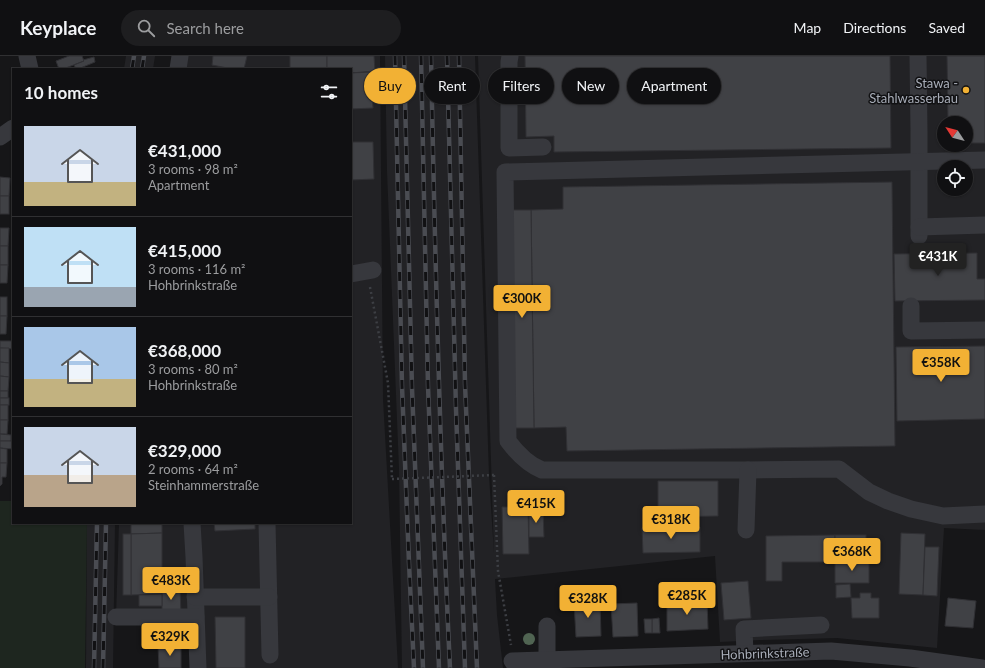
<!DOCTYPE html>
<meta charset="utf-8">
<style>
:root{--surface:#101012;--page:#1e1e20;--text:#f1f3f6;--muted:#9c9d9f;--line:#303032;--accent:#f2b134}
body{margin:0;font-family:Lato,sans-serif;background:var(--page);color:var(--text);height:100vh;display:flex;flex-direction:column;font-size:15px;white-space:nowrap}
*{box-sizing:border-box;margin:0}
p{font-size:13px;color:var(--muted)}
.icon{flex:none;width:22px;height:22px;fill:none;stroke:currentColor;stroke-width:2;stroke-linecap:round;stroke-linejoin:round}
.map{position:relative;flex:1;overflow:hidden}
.panel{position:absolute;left:12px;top:12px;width:340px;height:456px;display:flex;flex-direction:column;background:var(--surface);border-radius:0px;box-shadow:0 1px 3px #0004,0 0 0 1px var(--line)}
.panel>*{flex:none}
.banner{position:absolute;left:364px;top:12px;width:380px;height:36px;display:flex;gap:8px}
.needle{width:26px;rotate:306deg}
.buttons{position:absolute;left:937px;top:60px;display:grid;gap:8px}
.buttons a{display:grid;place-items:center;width:36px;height:36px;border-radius:50%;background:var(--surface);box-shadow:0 1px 3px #0004,0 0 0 1px var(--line);font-size:20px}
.price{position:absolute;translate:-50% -34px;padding:0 9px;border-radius:4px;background:var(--accent);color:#111;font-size:13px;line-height:26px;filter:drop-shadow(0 1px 2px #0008)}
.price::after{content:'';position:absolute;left:50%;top:24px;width:12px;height:9px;margin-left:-6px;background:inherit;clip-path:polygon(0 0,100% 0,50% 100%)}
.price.active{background:#222;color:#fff}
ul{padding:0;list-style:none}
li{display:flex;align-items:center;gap:12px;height:100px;padding:0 12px}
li+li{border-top:1px solid var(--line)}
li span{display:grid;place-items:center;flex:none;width:112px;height:80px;border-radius:0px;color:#555}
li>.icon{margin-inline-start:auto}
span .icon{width:48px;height:48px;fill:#fffc;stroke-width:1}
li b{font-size:17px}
h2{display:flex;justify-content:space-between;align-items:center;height:48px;padding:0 12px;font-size:17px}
.tag{padding:0 14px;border-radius:18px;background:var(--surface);box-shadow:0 1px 3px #0004,0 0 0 1px var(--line);font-size:14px;line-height:36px}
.tag.active{background:var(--accent);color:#111}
header{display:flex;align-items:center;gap:24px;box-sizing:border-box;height:56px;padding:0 20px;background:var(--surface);border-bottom:1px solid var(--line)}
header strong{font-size:19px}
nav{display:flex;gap:22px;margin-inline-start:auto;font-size:14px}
.search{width:280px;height:36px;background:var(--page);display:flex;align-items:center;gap:10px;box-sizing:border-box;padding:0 14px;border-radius:22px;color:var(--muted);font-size:15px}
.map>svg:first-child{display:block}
</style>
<header>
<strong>Keyplace</strong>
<div class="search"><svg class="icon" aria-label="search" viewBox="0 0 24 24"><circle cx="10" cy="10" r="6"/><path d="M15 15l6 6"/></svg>Search here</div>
<nav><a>Map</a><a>Directions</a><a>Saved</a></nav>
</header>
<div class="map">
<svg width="985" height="612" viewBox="0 0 985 612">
<rect width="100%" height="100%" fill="#161618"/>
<g fill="#222225" fill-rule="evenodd">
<path d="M126 0H155L153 13H124Z"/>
<path d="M180 0H380L383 343 398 612H198L196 561H116L119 467H351V13H178Z"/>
<path d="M385 0H475L489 419 494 498 478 0H985V474L944 472 937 592 837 582 760 584 720 586 715 500 495 523 497 559 503 612H402L399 413 387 115ZM944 67H966V89H944ZM944 111H966V133H944Z"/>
<path d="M87 467H115L113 612H86Z"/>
</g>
<path fill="#1e261f" d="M0 445H13V467H87L85 612H0Z"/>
<g fill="#404145" stroke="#303034">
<path d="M69 0H82L84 5 63 13H59L56 5Z"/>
<path d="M213 0H247L244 13H233L212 9Z"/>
<rect x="290" y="0" width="37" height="13"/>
<path d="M327 0H374L375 15 351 17V13H327Z"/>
<path d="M525 0H890L891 92 554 96V80L526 81Z"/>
<path d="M947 0H985V87H966V67H948Z"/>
<path d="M94 1 95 6 78 13H76L74 9 84 5 83 4Z"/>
<path d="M371 16 373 52 351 53V17Z"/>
<path d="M351 86H373L374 123 351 124Z"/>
<path d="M0 121 10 122 9 140H0Z"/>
<path d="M892 126 895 390 567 395 566 371 534 372 531 154 563 153V131Z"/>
<rect x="0" y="140" width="9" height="18"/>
<path d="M511 154H531L534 372H514Z"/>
<path d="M0 172H9L8 190H0Z"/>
<rect x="0" y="190" width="8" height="19"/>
<path d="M977 197V223H985V244L895 245 894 198Z"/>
<path d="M0 209H8L7 227H0Z"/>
<rect x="0" y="241" width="7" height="19"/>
<path d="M0 260H7L6 278H0Z"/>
<path d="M0 285H13V293L0 292Z"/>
<path d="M985 290V363L897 365 896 291Z"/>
<path d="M0 292H9V307L0 306Z"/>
<path d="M0 306 9 307V321L0 320Z"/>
<path d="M0 320 9 321 8 335H0Z"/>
<rect x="0" y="335" width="8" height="7"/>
<rect x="0" y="342" width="9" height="7"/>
<rect x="0" y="349" width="8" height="15"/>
<path d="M0 364H8L7 378H0Z"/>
<path d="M0 378 11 379V385H0Z"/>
<path d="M0 385H13V393L0 392Z"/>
<path d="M0 392 7 393V407H0Z"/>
<path d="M0 407H7L6 421H2V428L0 430Z"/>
<path d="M658 425H718V460L658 461Z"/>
<path d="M502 451H528L529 498H503Z"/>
<path d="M529 454H543L544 481H529Z"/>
<path d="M131 467H162V477L131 478Z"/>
<path d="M214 467H255V473L215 475Z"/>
<path d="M700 471V496L643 497 642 472Z"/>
<path d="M162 477V538L131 539V478Z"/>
<path d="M901 477 925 478 923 539 899 538Z"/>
<rect x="123" y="478" width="8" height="61"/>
<path d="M835 479V506H782V525H766V480Z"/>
<rect x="835" y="479" width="31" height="27"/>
<path d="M925 491H939L937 540 923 539Z"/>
<path d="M866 503H869V527H835V506H866Z"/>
<path d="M748 525 751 562 724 564 721 527Z"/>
<path d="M850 528 851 541 836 542V529Z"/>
<path d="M162 531H180L181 559H162Z"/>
<path d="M860 537H871V542H879V562H852L851 542H860Z"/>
<path d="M162 538V550H139V539Z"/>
<path d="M948 542 976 545 973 572 945 570Z"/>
<path d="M707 544 708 573 667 575V546Z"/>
<path d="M600 545 601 580 576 581 574 546Z"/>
<path d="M637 547 638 580 613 581 611 548Z"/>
<path d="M215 561H245V612H216Z"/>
<path d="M659 562 660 577H652V563Z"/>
<path d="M644 563H652V577H645Z"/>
<path d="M158 564H181V589L158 590Z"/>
<path d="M181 589V612H159L158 590Z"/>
</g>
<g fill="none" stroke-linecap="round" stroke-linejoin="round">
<g stroke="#3d3f44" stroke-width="2.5" stroke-dasharray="2 3" stroke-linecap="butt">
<path d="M370 231 388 327 392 423"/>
<path d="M494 419 498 515 511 589"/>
</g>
<g stroke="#37383d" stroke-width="17">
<path d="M27 0 30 13"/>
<path d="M510 0 509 6V92L543 91"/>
<path d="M918 0 919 75V180"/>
<path d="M178 13 180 0"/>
<path d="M0 81 13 72"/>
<path d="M985 104 505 116 508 385C517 397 527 408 542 414H748L839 413 869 436 888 445 911 453 943 460 985 458"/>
<path d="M919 171 985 169"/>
<path d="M351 218 373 214"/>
<path d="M911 250V275L985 274"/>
<path d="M192 467 194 501 198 612"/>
<path d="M267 467 270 599"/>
<path d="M746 474 748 414"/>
<path d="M195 541H269"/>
<path d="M116 561H196"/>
<path d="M547 570V603"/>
<path d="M745 597 744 573 821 569"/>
<path d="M512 605 831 595 910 602 982 612"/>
</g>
<g stroke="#4a4c52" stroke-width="4.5">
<g id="rail">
<path d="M395 0 402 330 409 507 414 612"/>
<path d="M404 0 412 332 423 612"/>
<path d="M421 0 428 330 439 612"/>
<path d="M431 0C435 204 440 408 450 612"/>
<path d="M447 0 456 353 465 612"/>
<path d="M459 0 465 328 477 612"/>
<path d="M132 13 134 0"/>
<path d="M142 13 144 0"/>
<path d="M94 612 97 467"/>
<path d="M103 612 106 467"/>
</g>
</g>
<use href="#rail" stroke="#111113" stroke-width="3" stroke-dasharray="9" stroke-linecap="butt"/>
<path stroke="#3d3f44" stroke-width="2.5" stroke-dasharray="2 3" stroke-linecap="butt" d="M392 423 494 419"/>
</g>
<circle fill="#506452" cx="529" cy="583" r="6"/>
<circle fill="#f2b134" stroke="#111113" stroke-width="1.5" cx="966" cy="34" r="4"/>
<g text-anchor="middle" stroke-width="3" stroke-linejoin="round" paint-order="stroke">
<g font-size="13" fill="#a8adb8" stroke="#111113" text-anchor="end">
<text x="958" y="32">Stawa -<tspan x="958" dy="15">Stahlwasserbau</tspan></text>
</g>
<g font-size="13" fill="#a8adb8" stroke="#111113">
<text transform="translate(765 597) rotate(-2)" y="5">Hohbrinkstraße</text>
</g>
</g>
</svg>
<div class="buttons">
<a><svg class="needle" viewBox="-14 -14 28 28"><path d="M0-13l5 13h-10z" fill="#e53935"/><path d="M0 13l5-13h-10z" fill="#9c9d9f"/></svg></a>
<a><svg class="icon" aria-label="locate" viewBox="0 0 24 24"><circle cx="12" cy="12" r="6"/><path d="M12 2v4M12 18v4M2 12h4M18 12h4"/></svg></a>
</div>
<b class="price active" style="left:938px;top:221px">€431K</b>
<b class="price" style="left:522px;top:263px">€300K</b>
<b class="price" style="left:941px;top:327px">€358K</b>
<b class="price" style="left:536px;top:468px">€415K</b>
<b class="price" style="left:671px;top:484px">€318K</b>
<b class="price" style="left:852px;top:516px">€368K</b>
<b class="price" style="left:171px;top:545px">€483K</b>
<b class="price" style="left:687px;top:560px">€285K</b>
<b class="price" style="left:588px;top:563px">€328K</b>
<b class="price" style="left:170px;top:601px">€329K</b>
<div class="banner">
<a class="tag active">Buy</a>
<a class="tag">Rent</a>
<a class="tag">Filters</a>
<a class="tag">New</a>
<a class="tag">Apartment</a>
</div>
<section class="panel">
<h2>10 homes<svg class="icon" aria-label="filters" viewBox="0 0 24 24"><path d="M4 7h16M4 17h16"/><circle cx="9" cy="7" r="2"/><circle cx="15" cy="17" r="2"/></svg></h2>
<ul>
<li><span style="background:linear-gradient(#c9d6e8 70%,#c2b280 0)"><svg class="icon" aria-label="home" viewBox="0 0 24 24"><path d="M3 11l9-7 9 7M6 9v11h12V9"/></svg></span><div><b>€431,000</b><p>3 rooms · 98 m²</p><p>Apartment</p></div></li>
<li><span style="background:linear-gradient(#bfe0f5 75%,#9aa5b1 0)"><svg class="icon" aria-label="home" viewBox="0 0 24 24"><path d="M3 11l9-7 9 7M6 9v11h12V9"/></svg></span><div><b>€415,000</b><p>3 rooms · 116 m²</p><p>Hohbrinkstraße</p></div></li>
<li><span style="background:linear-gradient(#a9c7e8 65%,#c2b280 0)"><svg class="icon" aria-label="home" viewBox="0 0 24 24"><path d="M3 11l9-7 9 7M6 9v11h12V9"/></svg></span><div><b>€368,000</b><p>3 rooms · 80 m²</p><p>Hohbrinkstraße</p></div></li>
<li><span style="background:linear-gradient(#c9d6e8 60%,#b9a48a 0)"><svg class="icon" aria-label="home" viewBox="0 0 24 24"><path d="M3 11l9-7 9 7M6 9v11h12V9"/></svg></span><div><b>€329,000</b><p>2 rooms · 64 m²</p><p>Steinhammerstraße</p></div></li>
</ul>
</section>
</div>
